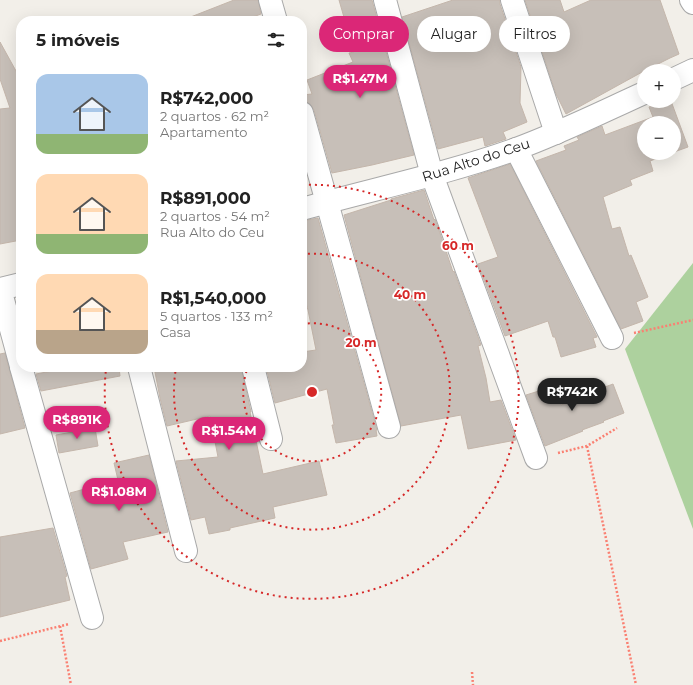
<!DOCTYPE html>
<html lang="pt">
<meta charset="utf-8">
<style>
:root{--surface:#fff;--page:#f2f2f2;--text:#222;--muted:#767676;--accent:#db2777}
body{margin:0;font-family:Montserrat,sans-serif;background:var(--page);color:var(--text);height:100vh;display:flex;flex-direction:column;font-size:15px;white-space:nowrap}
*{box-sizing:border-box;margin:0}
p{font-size:13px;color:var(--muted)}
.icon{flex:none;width:22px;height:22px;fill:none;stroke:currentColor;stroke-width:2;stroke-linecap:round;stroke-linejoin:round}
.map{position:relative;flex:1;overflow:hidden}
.sheet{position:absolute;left:16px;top:16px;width:291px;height:356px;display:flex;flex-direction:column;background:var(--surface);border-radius:16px;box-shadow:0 4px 16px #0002}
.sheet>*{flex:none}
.top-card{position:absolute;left:319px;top:16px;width:314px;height:36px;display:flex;gap:8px}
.controls{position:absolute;left:637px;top:64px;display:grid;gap:8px}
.controls a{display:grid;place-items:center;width:44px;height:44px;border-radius:50%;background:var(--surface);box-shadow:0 4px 16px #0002;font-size:20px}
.price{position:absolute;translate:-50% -34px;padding:0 9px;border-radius:14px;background:var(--accent);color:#fff;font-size:13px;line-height:26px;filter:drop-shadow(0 1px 2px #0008)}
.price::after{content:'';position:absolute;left:50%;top:24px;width:12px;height:9px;margin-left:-6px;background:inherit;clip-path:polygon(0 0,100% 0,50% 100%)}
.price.on{background:#222;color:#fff}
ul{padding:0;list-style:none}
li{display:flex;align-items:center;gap:12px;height:100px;padding:0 20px}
li span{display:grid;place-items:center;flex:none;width:112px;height:80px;border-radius:12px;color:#555}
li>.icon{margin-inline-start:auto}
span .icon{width:48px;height:48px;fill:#fffc;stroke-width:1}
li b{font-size:17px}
h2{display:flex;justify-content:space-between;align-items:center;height:48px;padding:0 20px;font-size:17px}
.pill{padding:0 14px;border-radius:18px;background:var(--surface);box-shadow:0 4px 16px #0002;font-size:14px;line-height:36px}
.pill.on{background:var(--accent);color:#fff}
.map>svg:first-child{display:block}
</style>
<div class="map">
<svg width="693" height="685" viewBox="0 0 693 685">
<rect width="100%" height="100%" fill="#f2efe9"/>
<path fill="#add19e" d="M693 263V529L625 349Z"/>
<g fill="#c7bfb8" stroke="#c4b6ab">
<path d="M234 0H258L261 14 242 21H184L183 20Z"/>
<path d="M339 0H372L414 155 372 165 332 173 314 110 310 104 305 101H302V95L312 94 307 80 353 62 349 53 354 52Z"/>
<path d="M453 0H500V4L521 67 520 103 527 122 503 132 506 139 485 146 483 137 438 149 402 17Z"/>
<path d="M525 0H560L564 12 591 0H660L679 54 670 58 644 71 566 114 556 94Z"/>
<path d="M0 42 21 80V240L0 244V109L10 108 0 79Z"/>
<path d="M665 101H671L688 147 674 152V123H644V153H671L650 161 653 171 630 180 632 185 603 197 612 229 620 227 629 256 631 255 648 297 636 302 643 321 621 329 536 161 566 150 564 146 579 140 577 137 602 126 605 135 653 117 649 107Z"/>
<path d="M510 164 597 337 593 338 596 347 561 357 555 337H553L548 321 505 336 478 264 498 257 468 178Z"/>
<path d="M424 190 434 220 435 219 442 239 453 272 454 271 481 345 478 346 486 378 490 402 501 400 516 440 468 449 461 415 401 426 344 215 391 200V199Z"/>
<path d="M318 218 377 430H376L377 436 336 443 332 425H334L327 389 275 403 266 367H302V352L316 350 308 310 302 290V221Z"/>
<path d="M5 353 25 428 0 434V354Z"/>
<path d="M73 367H119L120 376 41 391 36 374Z"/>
<path d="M154 367H241L251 412H250L263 474 319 461 327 495 273 507 275 518 230 528V530L209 534 205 517 191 520 176 461 218 457 210 416 167 426 160 398Z"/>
<path d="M613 384 624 413 603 421 604 422 582 430 583 431 545 446 526 395 555 386 561 405 595 392 594 391Z"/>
<path d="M95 428 98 446 59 453 56 435Z"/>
<path d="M149 455 168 532 123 542 128 559 91 569 70 493 118 480 114 463Z"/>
<path d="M53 528 67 576 65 577 70 600 0 617V537Z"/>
</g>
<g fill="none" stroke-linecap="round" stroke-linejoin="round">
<g stroke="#a9a9a9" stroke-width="24">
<g id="minor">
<path d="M270 0 276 21"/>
<path d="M385 0 432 175 536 458"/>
<path d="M512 0 556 133"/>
<path d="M691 0 693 3"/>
<path d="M674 79 693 70"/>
<path d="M302 113 347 274 389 427"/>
<path d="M516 149 612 338"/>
<path d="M302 209C373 189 446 174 516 149 560 133 602 112 644 93"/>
<path d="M21 284 0 289 21 366"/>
<path d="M21 367 92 618"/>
<path d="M139 367 186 551"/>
<path d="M253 367 271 439"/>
</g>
</g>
<g stroke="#fa8072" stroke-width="2.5" stroke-dasharray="2 2" stroke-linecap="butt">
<path d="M634 333 693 320"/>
<path d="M587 446 636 685"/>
<path d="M558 453 587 446 617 428"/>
<path d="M60 626 71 685"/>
<path d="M0 641 69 624"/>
<path d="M472 672 473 685"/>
</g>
<use href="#minor" stroke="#fff" stroke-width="22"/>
</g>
<g fill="none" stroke="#d62828" stroke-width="2" stroke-dasharray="2 4">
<path d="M302 324A69 69 0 1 1 248 367"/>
<path d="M302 254A138 138 0 1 1 176 368"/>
<path d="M303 185A207 207 0 1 1 106 369"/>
</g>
<g text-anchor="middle" stroke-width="3.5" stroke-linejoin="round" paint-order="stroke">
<g font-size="14" fill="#222" stroke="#fff">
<text transform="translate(476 160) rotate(-18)" y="5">Rua Alto do Ceu</text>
</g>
</g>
<circle cx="312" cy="392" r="6" fill="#d62828" stroke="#fff" stroke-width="2"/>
<g font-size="12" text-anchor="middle" font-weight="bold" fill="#d62828" stroke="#fff" stroke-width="3.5" stroke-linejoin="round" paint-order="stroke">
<text x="458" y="250">60 m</text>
<text x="410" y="299">40 m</text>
<text x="361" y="347">20 m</text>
</g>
</svg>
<div class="controls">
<a>+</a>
<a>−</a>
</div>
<b class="price" style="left:360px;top:99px">R$1.47M</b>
<b class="price on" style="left:572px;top:412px">R$742K</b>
<b class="price" style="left:77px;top:440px">R$891K</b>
<b class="price" style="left:229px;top:451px">R$1.54M</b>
<b class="price" style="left:119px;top:512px">R$1.08M</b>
<div class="top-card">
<a class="pill on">Comprar</a>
<a class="pill">Alugar</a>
<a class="pill">Filtros</a>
</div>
<section class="sheet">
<h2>5 imóveis<svg class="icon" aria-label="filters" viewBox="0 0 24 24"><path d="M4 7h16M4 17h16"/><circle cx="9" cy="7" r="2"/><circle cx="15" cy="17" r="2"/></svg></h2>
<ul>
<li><span style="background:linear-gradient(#a9c7e8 75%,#8fb573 0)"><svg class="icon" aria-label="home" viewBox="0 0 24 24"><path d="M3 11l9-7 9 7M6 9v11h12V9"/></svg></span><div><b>R$742,000</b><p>2 quartos · 62 m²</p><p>Apartamento</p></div></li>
<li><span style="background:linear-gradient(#ffd9b3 75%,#8fb573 0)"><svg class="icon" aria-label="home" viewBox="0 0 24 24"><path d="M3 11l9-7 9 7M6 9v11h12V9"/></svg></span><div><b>R$891,000</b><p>2 quartos · 54 m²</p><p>Rua Alto do Ceu</p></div></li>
<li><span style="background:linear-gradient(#ffd9b3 70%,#b9a48a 0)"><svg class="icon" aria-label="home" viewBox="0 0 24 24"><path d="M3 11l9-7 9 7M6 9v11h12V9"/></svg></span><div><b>R$1,540,000</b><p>5 quartos · 133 m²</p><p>Casa</p></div></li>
</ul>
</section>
</div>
